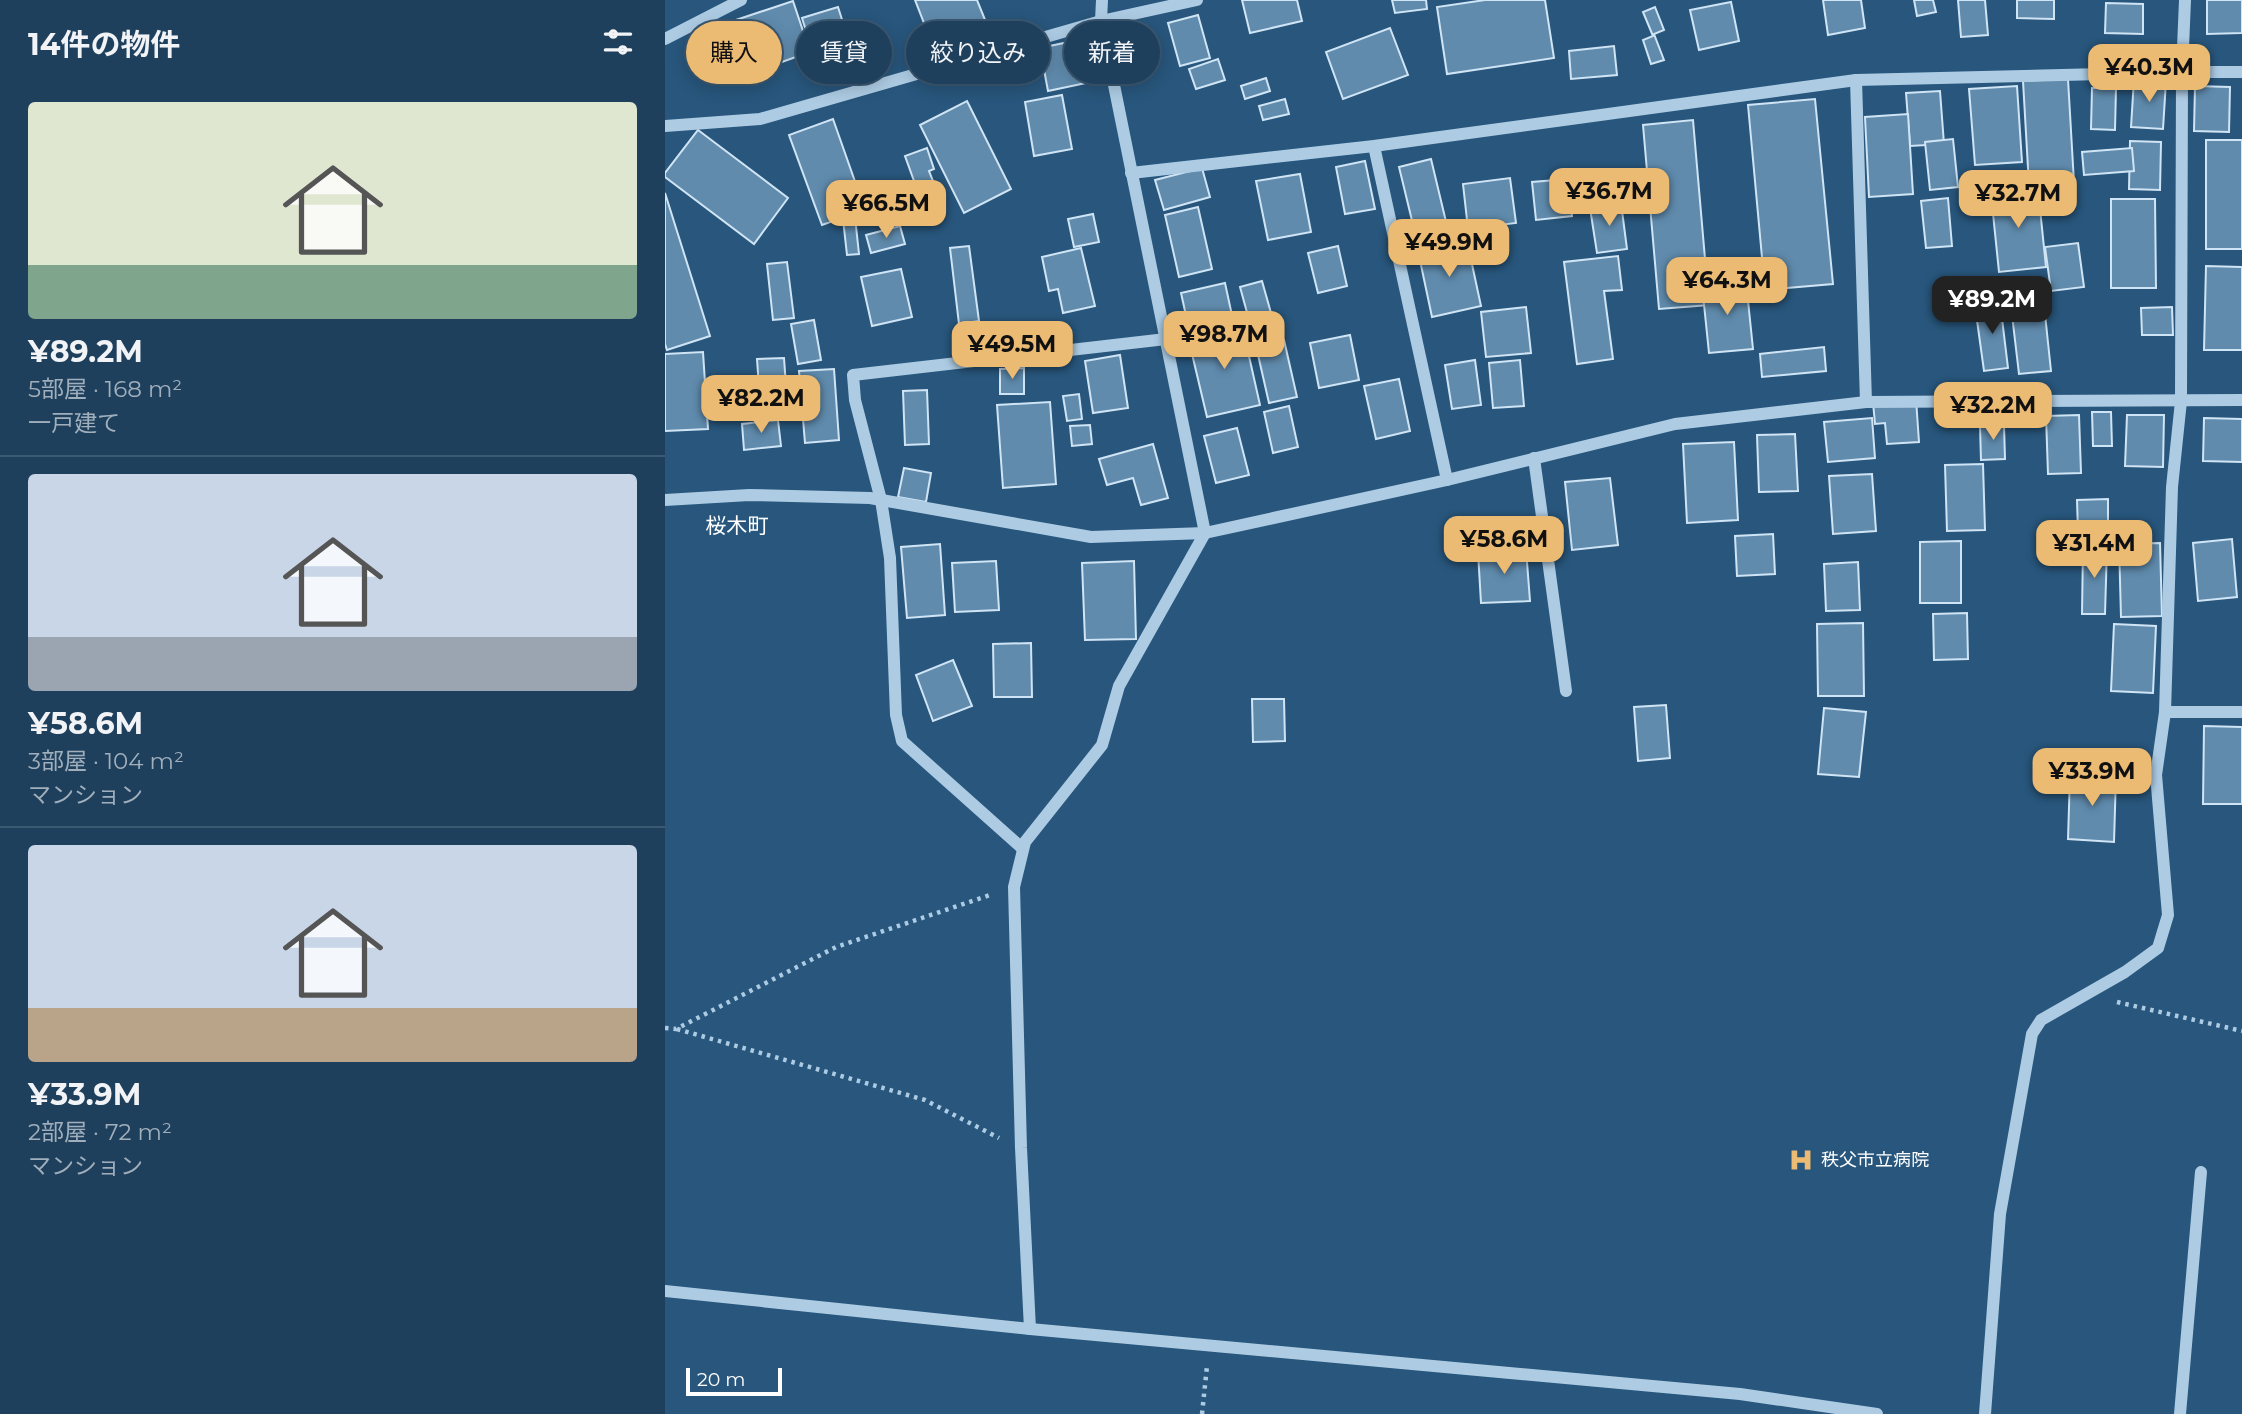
<!DOCTYPE html>
<html lang="ja">
<meta charset="utf-8">
<style>
:root{--surface:#1e405d;--page:#264763;--text:#f1f3f6;--muted:#a1afbc;--line:#3c5972;--accent:#ecbb73}
body{margin:0;font-family:Montserrat,"Noto Sans JP",sans-serif;background:var(--page);color:var(--text);height:100vh;display:flex;flex-direction:column;font-size:26px;white-space:nowrap}
*{box-sizing:border-box;margin:0}
p{font-size:23px;color:var(--muted)}
.icon{flex:none;width:38px;height:38px;fill:none;stroke:currentColor;stroke-width:2;stroke-linecap:round;stroke-linejoin:round}
.map{position:relative;flex:1;overflow:hidden}
.panel{display:flex;flex-direction:column;background:var(--surface);width:665px}
.panel>*{flex:none}
.hud{position:absolute;left:21px;top:21px;width:665px;height:63px;display:flex;gap:14px}
.scale{position:absolute;left:21px;bottom:18px;width:96px;box-sizing:border-box;padding-left:7px;border:4px solid #fff;border-top:0;font-size:19px;line-height:24px;white-space:nowrap;color:#fff;-webkit-text-stroke:5px #28567c;paint-order:stroke}
.price{position:absolute;translate:-50% -60px;padding:0 16px;border-radius:14px;background:var(--accent);color:#111;font-size:23px;line-height:46px;filter:drop-shadow(0 2px 4px #0008)}
.price::after{content:'';position:absolute;left:50%;top:42px;width:21px;height:16px;margin-left:-10px;background:inherit;clip-path:polygon(0 0,100% 0,50% 100%)}
.price.selected{background:#222;color:#fff}
ul{padding:0;list-style:none}
li{display:grid;align-content:center;gap:14px;height:371px;padding:0 28px}
li+li{border-top:2px solid var(--line)}
li span{display:grid;place-items:center;height:217px;border-radius:7px;color:#555}
li>.icon{margin-inline-start:auto}
span .icon{width:126px;height:126px;fill:#fffc;stroke-width:1}
li b{font-size:30px}
h2{display:flex;justify-content:space-between;align-items:center;height:84px;padding:0 28px;font-size:30px}
.pill{padding:0 24px;border-radius:32px;background:var(--surface);box-shadow:0 4px 18px #0003,0 0 0 2px var(--line);font-size:24px;line-height:63px}
.pill.selected{background:var(--accent);color:#111}
main{display:flex;flex:1;min-height:0}
.map>svg:first-child{display:block}
</style>
<main>
<section class="panel">
<h2>14件の物件<svg class="icon" aria-label="filters" viewBox="0 0 24 24"><path d="M4 7h16M4 17h16"/><circle cx="9" cy="7" r="2"/><circle cx="15" cy="17" r="2"/></svg></h2>
<ul>
<li><span style="background:linear-gradient(#dfe7d0 75%,#7fa58c 0)"><svg class="icon" aria-label="home" viewBox="0 0 24 24"><path d="M3 11l9-7 9 7M6 9v11h12V9"/></svg></span><div><b>¥89.2M</b><p>5部屋 · 168 m²</p><p>一戸建て</p></div></li>
<li><span style="background:linear-gradient(#c9d6e8 75%,#9aa5b1 0)"><svg class="icon" aria-label="home" viewBox="0 0 24 24"><path d="M3 11l9-7 9 7M6 9v11h12V9"/></svg></span><div><b>¥58.6M</b><p>3部屋 · 104 m²</p><p>マンション</p></div></li>
<li><span style="background:linear-gradient(#c9d6e8 75%,#b9a48a 0)"><svg class="icon" aria-label="home" viewBox="0 0 24 24"><path d="M3 11l9-7 9 7M6 9v11h12V9"/></svg></span><div><b>¥33.9M</b><p>2部屋 · 72 m²</p><p>マンション</p></div></li>
</ul>
</section>
<div class="map">
<svg width="1577" height="1414" viewBox="0 0 1577 1414">
<rect width="100%" height="100%" fill="#28567c"/>
<g fill="#608bad" stroke="#cfe4f4" stroke-width="2">
<path d="M250 0H312L327 37 273 59Z"/>
<path d="M577 0H632L637 21 585 33Z"/>
<path d="M727 0H761L762 9 730 13Z"/>
<path d="M820 0H880L889 58 782 74 772 7Z"/>
<path d="M1158 0H1196L1200 28 1163 35Z"/>
<path d="M1249 0H1268L1271 12 1252 16Z"/>
<path d="M1293 0H1320L1323 35 1296 37Z"/>
<path d="M1352 0H1389V19L1352 18Z"/>
<path d="M1542 0H1577V33L1542 34Z"/>
<path d="M128 1 145 52 89 72 71 20Z"/>
<path d="M1066 2 1074 41 1034 50 1025 10Z"/>
<path d="M1441 3 1478 4V34L1440 33Z"/>
<path d="M173 7 188 54 152 66 137 18Z"/>
<path d="M990 7 999 30 989 34 999 60 986 64 978 40 988 36 978 12Z"/>
<path d="M533 15 545 58 515 66 503 23Z"/>
<path d="M725 28 743 75 678 99 661 52Z"/>
<path d="M413 40 421 83 383 91 375 48Z"/>
<path d="M949 46 952 75 906 79 904 51Z"/>
<path d="M553 59 560 80 531 89 524 69Z"/>
<path d="M601 78 605 91 580 99 576 86Z"/>
<path d="M1403 79 1410 200 1365 203 1358 81Z"/>
<path d="M1469 79 1501 81 1498 129 1466 127Z"/>
<path d="M1352 86 1357 162 1310 165 1304 89Z"/>
<path d="M1530 86 1565 87 1564 132 1529 131Z"/>
<path d="M1427 88H1451L1450 130 1426 129Z"/>
<path d="M1275 91 1279 144 1245 146 1241 93Z"/>
<path d="M397 95 407 149 369 156 360 102Z"/>
<path d="M620 99 624 114 598 120 594 106Z"/>
<path d="M1150 99 1168 284 1100 290 1083 105Z"/>
<path d="M302 101 346 189 299 213 255 125Z"/>
<path d="M1243 114 1248 194 1204 197 1200 117Z"/>
<path d="M168 119 200 210 157 225 124 135Z"/>
<path d="M1028 120 1044 305 994 309 978 125Z"/>
<path d="M33 130 123 198 89 244 0 177V173Z"/>
<path d="M1288 139 1293 187 1265 190 1260 142Z"/>
<rect x="1541" y="140" width="36" height="109"/>
<path d="M1465 141 1496 142 1495 190 1464 189Z"/>
<path d="M262 148 269 169 264 171 274 196 257 203 240 156Z"/>
<path d="M1467 148 1469 171 1419 175 1417 152Z"/>
<path d="M766 159 783 230 751 237 734 167Z"/>
<path d="M700 161 710 209 680 214 671 167Z"/>
<path d="M537 168 545 197 499 210 490 180Z"/>
<path d="M1351 171 1352 208 1315 210 1313 172Z"/>
<path d="M635 174 646 232 603 240 591 181Z"/>
<path d="M845 178 851 223 803 229 798 184Z"/>
<path d="M903 179 907 216 871 220 867 182Z"/>
<path d="M1373 189 1381 267 1334 272 1326 194Z"/>
<path d="M0 193 45 336 2 350 0 344Z"/>
<path d="M1283 198 1287 246 1261 248 1256 201Z"/>
<path d="M1446 199H1490L1491 288H1446Z"/>
<path d="M956 203 962 249 932 253 925 208Z"/>
<path d="M533 207 547 269 514 277 500 215Z"/>
<path d="M428 214 434 242 409 247 403 219Z"/>
<path d="M190 217 194 254 182 255 178 219Z"/>
<path d="M235 226 240 244 206 253 201 235Z"/>
<path d="M802 241 816 306 767 317 753 251Z"/>
<path d="M1413 243 1419 287 1386 291 1380 247Z"/>
<path d="M304 246 314 321 294 324 285 248Z"/>
<path d="M673 246 682 286 653 293 643 253Z"/>
<path d="M416 248 430 306 398 313 393 289 384 291 377 257Z"/>
<path d="M953 256 957 290 939 291 948 359 912 364 899 262Z"/>
<path d="M122 262 129 318 108 320 102 264Z"/>
<path d="M1541 266 1577 267V350H1539Z"/>
<path d="M236 269 247 317 207 326 196 277Z"/>
<path d="M597 281 608 320 586 327 575 287Z"/>
<path d="M1081 281 1088 349 1044 353 1037 285Z"/>
<path d="M560 283 568 320 524 329 516 293Z"/>
<path d="M1378 295 1386 371 1354 374 1345 298Z"/>
<path d="M1335 302 1343 368 1319 371 1310 306Z"/>
<path d="M861 307 866 353 821 357 816 312Z"/>
<path d="M1507 307 1508 335H1477L1476 308Z"/>
<path d="M149 320 156 360 133 364 126 324Z"/>
<path d="M577 325 595 405 542 417 523 337Z"/>
<path d="M685 335 694 380 654 388 645 343Z"/>
<path d="M619 340 632 397 604 403 591 346Z"/>
<path d="M1159 347 1161 371 1097 377 1095 354Z"/>
<path d="M38 352 43 429 0 431V354Z"/>
<path d="M455 355 463 408 428 413 420 361Z"/>
<path d="M119 358 123 414 96 416 92 359Z"/>
<path d="M810 360 816 405 787 409 780 365Z"/>
<path d="M855 360 859 406 828 408 824 363Z"/>
<path d="M359 368V394H335V369Z"/>
<path d="M169 369 174 440 140 443 134 371Z"/>
<path d="M734 379 745 431 711 439 699 386Z"/>
<path d="M262 390 264 444 240 445 238 391Z"/>
<path d="M414 394 417 419 402 421 398 396Z"/>
<path d="M1251 399 1254 442 1222 444 1220 423 1210 424 1208 402Z"/>
<path d="M385 402 391 484 338 488 332 405Z"/>
<path d="M624 406 633 447 608 453 599 412Z"/>
<path d="M1427 412H1446L1447 446H1428Z"/>
<path d="M1414 415 1416 473 1383 474 1381 416Z"/>
<path d="M1462 415H1499L1498 467 1460 466Z"/>
<path d="M1207 418 1210 458 1163 462 1159 422Z"/>
<path d="M1539 418 1577 419V462L1538 461Z"/>
<path d="M113 420 116 446 79 450 77 424Z"/>
<path d="M425 425 427 444 407 446 405 426Z"/>
<path d="M1339 425 1340 459 1316 460 1315 426Z"/>
<path d="M572 428 584 475 551 483 539 436Z"/>
<path d="M1130 434 1133 491 1094 492 1092 435Z"/>
<path d="M1069 442 1073 520 1022 523 1018 444Z"/>
<path d="M488 444 503 498 476 505 468 478 442 485 434 459Z"/>
<path d="M1318 464 1320 530 1282 531 1280 465Z"/>
<path d="M239 468 266 473 261 502 233 497Z"/>
<path d="M1207 474 1211 531 1168 534 1164 476Z"/>
<path d="M945 478 953 545 907 550 900 482Z"/>
<path d="M1443 499V532H1413L1412 500Z"/>
<path d="M1108 534 1110 574 1072 576 1070 536Z"/>
<path d="M1567 539 1572 597 1533 601 1528 543Z"/>
<path d="M1296 541V603H1255V542Z"/>
<path d="M1495 543 1497 616 1456 617 1454 544Z"/>
<path d="M275 544 280 615 242 618 236 547Z"/>
<path d="M1418 546 1442 547 1440 614H1417Z"/>
<path d="M861 549 865 601 816 603 813 552Z"/>
<path d="M331 561 334 610 290 612 287 563Z"/>
<path d="M469 561 471 639 420 640 417 563Z"/>
<path d="M1193 562 1195 610 1161 611 1159 564Z"/>
<path d="M1302 613 1303 659 1269 660 1268 614Z"/>
<path d="M1198 623 1199 696H1153L1152 624Z"/>
<path d="M1449 624 1491 626 1488 693 1446 691Z"/>
<path d="M366 643 367 697H329L328 644Z"/>
<path d="M288 660 307 706 268 721 251 675Z"/>
<path d="M587 699H619L620 741 588 742Z"/>
<path d="M1001 705 1005 758 973 761 969 707Z"/>
<path d="M1159 708 1201 712 1194 777 1153 774Z"/>
<path d="M1539 726 1577 727V804H1538Z"/>
<path d="M1405 775 1451 776 1449 842 1403 839Z"/>
</g>
<g fill="none" stroke-linecap="round" stroke-linejoin="round">
<g stroke="#adcce4" stroke-width="4.5" stroke-dasharray="3.5 5" stroke-linecap="butt">
<path d="M1452 1002 1577 1031"/>
<path d="M0 1028 11 1029 171 947 328 894"/>
<path d="M12 1029 260 1100 334 1138"/>
<path d="M537 1414 542 1366"/>
</g>
<g stroke="#adcce4" stroke-width="12">
<path d="M0 39 76 0"/>
<path d="M1191 80 1201 402"/>
<path d="M0 126 95 119 436 21 532 0"/>
<path d="M709 146 782 480"/>
<path d="M466 173 709 146 1191 80 1517 72H1577"/>
<path d="M869 458 901 691"/>
<path d="M0 500 84 495 205 498 426 537 540 533 782 480 1010 424 1201 402 1577 400"/>
<path d="M1500 712H1577"/>
<path d="M358 849 237 741 231 715 225 558 216 500 190 400 188 375 501 339"/>
<path d="M0 1291 365 1329 1075 1394 1212 1414"/>
<path d="M365 1329 356 1148 349 887 360 842 437 745 454 686 540 533 436 21 437 0"/>
<path d="M1320 1414 1335 1214 1367 1034 1376 1020 1460 972 1493 948 1503 915 1491 775 1500 712 1507 487 1516 401 1517 72 1520 0"/>
<path d="M1515 1414 1536 1172"/>
</g>
</g>
<defs>
<g id="hospital-bare" transform="scale(1.89)"><path d="M-5-5h3v3.5h4V-5h3V5h-3V1.5h-4V5h-3Z" fill="#ecbb73" stroke="#28567c" stroke-width="2.5" paint-order="stroke"/></g>
</defs>
<g fill-rule="evenodd">
<use href="#hospital-bare" x="1136" y="1160"/>
</g>
<g text-anchor="middle" stroke-width="5" stroke-linejoin="round" paint-order="stroke">
<g font-size="18" fill="#fff" stroke="#28567c" text-anchor="start">
<text x="1156" y="1166">秩父市立病院</text>
</g>
<g font-size="21" fill="#fff" stroke="#28567c">
<text x="72" y="533">桜木町</text>
</g>
</g>
</svg>
<div class="scale">20 m</div>
<b class="price" style="left:1484px;top:104px">¥40.3M</b>
<b class="price" style="left:944px;top:228px">¥36.7M</b>
<b class="price" style="left:1353px;top:230px">¥32.7M</b>
<b class="price" style="left:221px;top:240px">¥66.5M</b>
<b class="price" style="left:784px;top:279px">¥49.9M</b>
<b class="price" style="left:1062px;top:317px">¥64.3M</b>
<b class="price selected" style="left:1327px;top:336px">¥89.2M</b>
<b class="price" style="left:559px;top:371px">¥98.7M</b>
<b class="price" style="left:347px;top:381px">¥49.5M</b>
<b class="price" style="left:96px;top:435px">¥82.2M</b>
<b class="price" style="left:1328px;top:442px">¥32.2M</b>
<b class="price" style="left:839px;top:576px">¥58.6M</b>
<b class="price" style="left:1429px;top:580px">¥31.4M</b>
<b class="price" style="left:1427px;top:808px">¥33.9M</b>
<div class="hud">
<a class="pill selected">購入</a>
<a class="pill">賃貸</a>
<a class="pill">絞り込み</a>
<a class="pill">新着</a>
</div>
</div>
</main>
